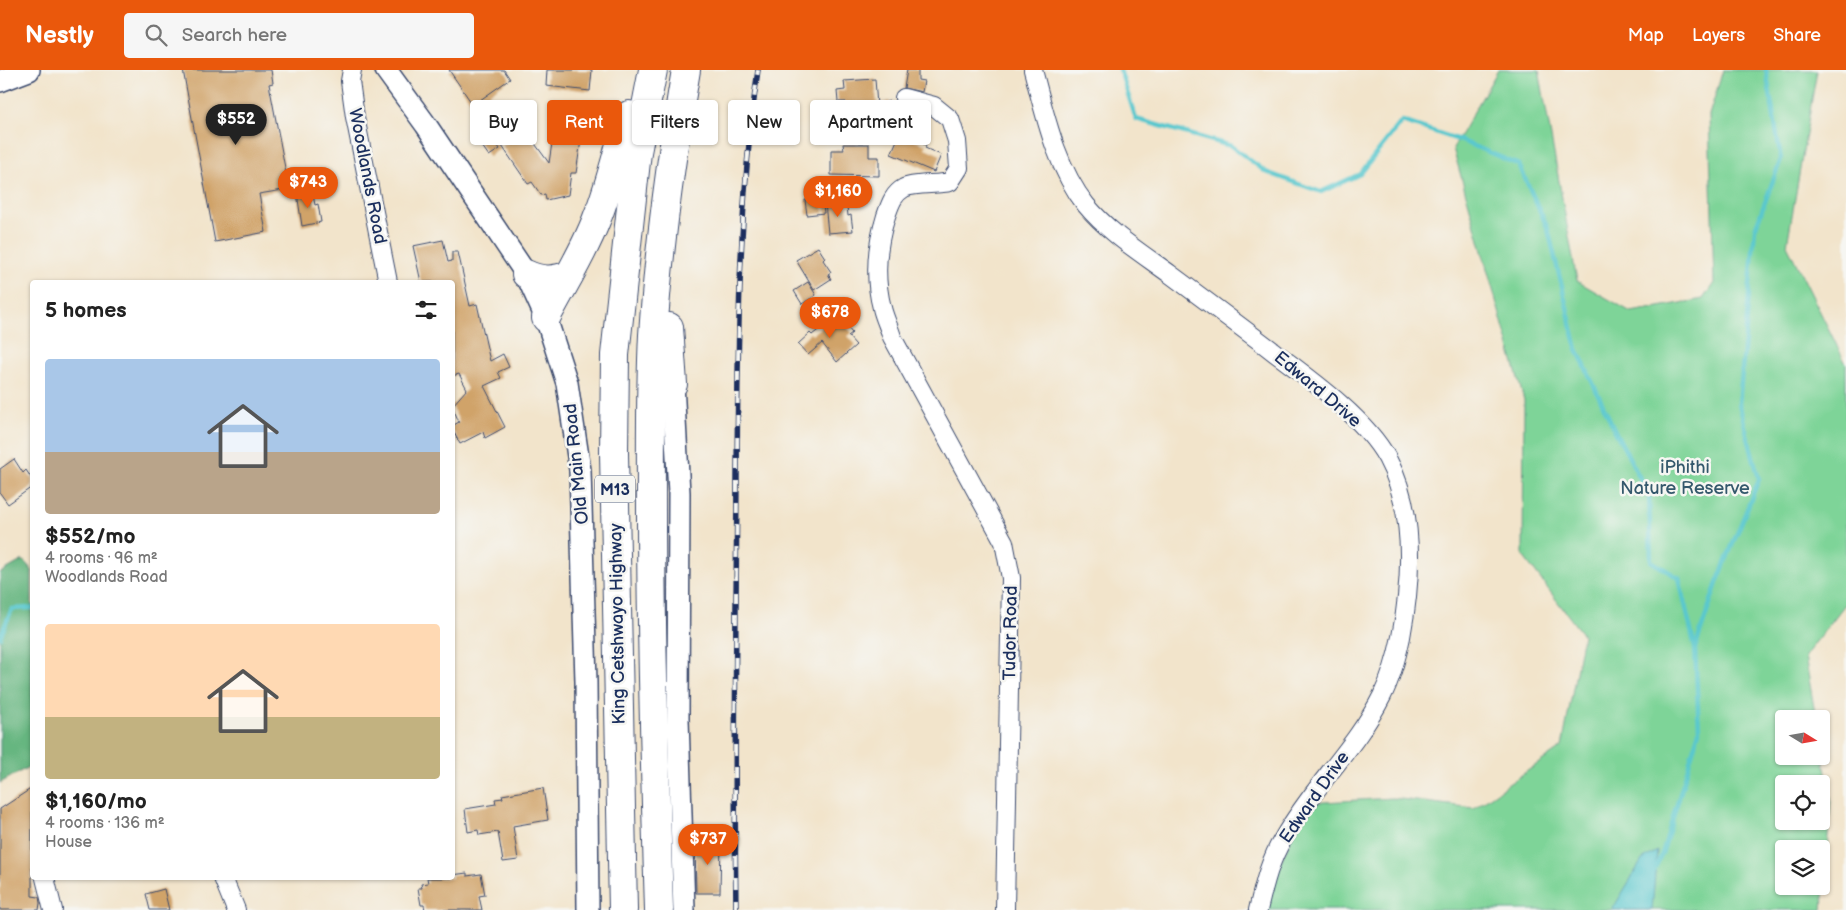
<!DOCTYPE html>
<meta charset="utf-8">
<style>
:root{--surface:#fff;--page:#f6f6f6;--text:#222;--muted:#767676;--accent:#ea580c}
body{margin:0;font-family:"Balsamiq Sans",sans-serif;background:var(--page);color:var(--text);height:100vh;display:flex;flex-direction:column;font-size:19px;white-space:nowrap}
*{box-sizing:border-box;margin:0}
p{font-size:16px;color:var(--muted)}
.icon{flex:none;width:28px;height:28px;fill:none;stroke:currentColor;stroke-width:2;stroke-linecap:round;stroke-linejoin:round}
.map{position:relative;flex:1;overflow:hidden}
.sheet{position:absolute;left:30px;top:210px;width:425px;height:600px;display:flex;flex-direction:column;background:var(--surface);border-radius:5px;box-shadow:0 1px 4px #0004}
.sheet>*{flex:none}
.hud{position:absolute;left:470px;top:30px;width:475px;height:45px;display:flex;gap:10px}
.needle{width:32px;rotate:101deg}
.tools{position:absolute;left:1775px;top:640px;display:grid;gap:10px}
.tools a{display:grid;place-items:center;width:55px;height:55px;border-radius:5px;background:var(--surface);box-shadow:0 1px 4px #0004;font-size:25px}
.price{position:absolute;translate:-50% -42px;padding:0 11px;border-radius:18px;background:var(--accent);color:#fff;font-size:16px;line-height:32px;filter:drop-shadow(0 1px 2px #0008)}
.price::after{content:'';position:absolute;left:50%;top:30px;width:15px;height:11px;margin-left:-8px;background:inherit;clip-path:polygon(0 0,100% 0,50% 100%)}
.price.on{background:#222;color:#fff}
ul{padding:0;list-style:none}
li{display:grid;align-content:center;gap:10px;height:265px;padding:0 15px}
li span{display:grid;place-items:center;height:155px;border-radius:5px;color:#555}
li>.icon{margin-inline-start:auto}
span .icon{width:90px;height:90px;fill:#fffc;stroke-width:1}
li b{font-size:21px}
h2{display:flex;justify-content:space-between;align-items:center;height:60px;padding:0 15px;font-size:21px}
.pill{padding:0 18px;border-radius:5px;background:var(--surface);box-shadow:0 1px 4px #0004;font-size:18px;line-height:45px}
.pill.on{background:var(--accent);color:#fff}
header{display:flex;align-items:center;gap:30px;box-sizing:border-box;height:70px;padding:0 25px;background:var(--accent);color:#fff}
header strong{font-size:24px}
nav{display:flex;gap:28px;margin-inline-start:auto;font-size:18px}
.search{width:350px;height:45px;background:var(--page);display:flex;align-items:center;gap:12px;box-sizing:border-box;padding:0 18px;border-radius:5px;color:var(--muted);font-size:19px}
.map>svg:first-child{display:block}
</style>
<header>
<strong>Nestly</strong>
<div class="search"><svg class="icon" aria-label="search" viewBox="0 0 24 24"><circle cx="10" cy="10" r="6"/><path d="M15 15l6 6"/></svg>Search here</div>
<nav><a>Map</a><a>Layers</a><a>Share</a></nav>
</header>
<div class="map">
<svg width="1846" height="840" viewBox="0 0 1846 840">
<rect width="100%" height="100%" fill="#f6f6f2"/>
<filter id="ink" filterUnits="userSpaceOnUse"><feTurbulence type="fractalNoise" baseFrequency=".02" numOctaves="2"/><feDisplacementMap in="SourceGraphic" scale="10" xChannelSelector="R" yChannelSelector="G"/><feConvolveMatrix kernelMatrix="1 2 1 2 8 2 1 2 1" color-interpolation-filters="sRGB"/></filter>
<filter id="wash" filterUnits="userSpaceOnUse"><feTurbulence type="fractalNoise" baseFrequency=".0096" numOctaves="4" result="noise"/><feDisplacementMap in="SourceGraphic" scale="20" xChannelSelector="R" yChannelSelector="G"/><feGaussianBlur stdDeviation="1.12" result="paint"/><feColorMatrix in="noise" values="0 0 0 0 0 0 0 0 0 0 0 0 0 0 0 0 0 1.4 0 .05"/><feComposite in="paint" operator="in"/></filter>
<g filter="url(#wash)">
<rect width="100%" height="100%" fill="#f2e4cb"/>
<path fill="#7ed498" stroke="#4c827b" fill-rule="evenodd" d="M1498 0H1539L1577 211 1631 242 1703 229 1714 213 1709 45 1723 0H1817L1787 175 1846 294V533L1805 586 1816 649H1784V686H1821V676L1831 729 1822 840H1259L1307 733 1392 728 1474 738 1562 677 1583 565 1523 486 1524 330 1453 78ZM1784 714H1821V751H1784ZM1784 779H1821V816H1784Z"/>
<path fill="#66b680" stroke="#40726f" d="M23 490 32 500V695L0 713V503Z"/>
<path fill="#5ac8ce" stroke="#3a7c96" d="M1657 781 1652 840H1612L1642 790Z"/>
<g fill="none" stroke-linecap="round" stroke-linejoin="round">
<g stroke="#5ac8ce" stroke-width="4.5">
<path d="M1120 0 1136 49 1231 76 1266 102 1321 122 1360 104 1402 51 1462 71 1519 95 1548 159 1577 279 1616 363 1649 425 1651 491 1679 508 1695 578"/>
<path d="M0 567 12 539 32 538"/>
<path d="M1654 800 1662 784 1699 661 1695 578 1717 513 1759 409 1739 334 1755 159 1781 89 1766 0"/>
</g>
</g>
<g id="blocks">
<g fill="#d0a369">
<path d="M183 0H271L273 13 269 14 289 119 259 124 266 162 215 172Z"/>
<path d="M449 0H504L510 9 473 35Z"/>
<path d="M547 0H592L590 21 546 16Z"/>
<path d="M907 0H918V10L924 11 922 22 904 18Z"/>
<path d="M875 9 877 36 889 31 895 45 881 51 876 38 846 40V32H838L837 21 845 20 844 11Z"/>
<path d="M555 53 583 57 576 103H571L568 125 546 130 545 124 541 125 532 112 528 114 502 76 525 60 549 93Z"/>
<path d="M486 59 500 79 489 86 475 66Z"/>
<path d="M901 61 914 66 912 69 926 75 925 78 941 85 934 102 891 84Z"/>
<path d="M843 74H869V87H879V106L831 105V80H844Z"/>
<path d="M312 120 315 135 318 134 321 152 302 156 297 123Z"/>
<path d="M822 128 824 143 807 145 805 130Z"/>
<path d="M842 131 843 136H847L848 146 851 145 853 161 828 163 825 133Z"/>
<path d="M443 170 448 192 452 191V182H458L470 236 477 234 490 291 503 284 509 297 498 302 501 308 484 316 505 357 485 368 483 362 460 374 452 359V356L459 352 452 336 467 319 459 304 452 306V212H421L413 176Z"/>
<path d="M818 177 825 188 823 190 831 202 828 204 831 209 814 220 796 190Z"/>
<path d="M808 212 816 225 802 234 794 221Z"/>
<path d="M837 245 852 263 848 266 856 275 837 292 822 273 808 285 798 274 810 263 812 265Z"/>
<path d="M14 389 23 403 26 400 32 409V417L8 434 0 423V399Z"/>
<path d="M32 718V826L39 827 40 833 39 840H0V739Z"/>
<path d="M543 718 548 750 513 756 518 790 503 792 498 762 479 765 478 760 468 762 465 739 496 734 495 729 503 728 502 725Z"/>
<path d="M695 769H721L720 823H696Z"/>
<path d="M467 803V806L481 804 485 825 479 826 482 840H425L424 835H421L418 818H422L421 814 428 813 427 808H452V805Z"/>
<path d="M164 819 169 840H150L146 824Z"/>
</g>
</g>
</g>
<g filter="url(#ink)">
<use href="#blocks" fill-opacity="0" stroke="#3b4a6e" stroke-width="1"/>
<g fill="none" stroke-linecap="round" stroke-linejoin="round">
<g stroke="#3b4a6e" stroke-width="20">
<g id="minor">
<path d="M352 0 350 11 355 47 388 212"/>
<path d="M1033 0C1045 45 1056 97 1086 135 1108 162 1141 183 1170 204 1205 230 1240 256 1274 282 1310 309 1365 348 1387 388 1416 442 1412 509 1401 567 1397 586 1391 608 1382 626 1357 676 1312 718 1284 767 1270 789 1264 815 1258 840"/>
<path d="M904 28 934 36 950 49 957 71 959 98 950 112C937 115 914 113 904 118 893 124 890 135 886 146 877 175 874 208 882 238 884 247 889 257 892 267L1004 472 1011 508 1005 840"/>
<path d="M45 808 53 840"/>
<path d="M223 808 236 840"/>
</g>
</g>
<g stroke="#3b4a6e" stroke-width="24">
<g id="tertiary">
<path d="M386 0 426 55 526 204 546 248 567 313 580 400 586 612 588 840"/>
<path d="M0 11 29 0"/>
<path d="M673 314 679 423 678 649 684 840"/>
</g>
</g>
<g stroke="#3b4a6e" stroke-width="30">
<g id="motorway">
<path d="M526 204C541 211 554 211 569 205"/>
<path d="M546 248C563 215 584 183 597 148 610 116 618 78 629 45"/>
<path d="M669 257 673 314"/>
<path d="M623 840 614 383 615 285 637 82 653 0"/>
<path d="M659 840C655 707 651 575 651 442 651 383 650 324 653 265 659 175 671 88 686 0"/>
</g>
</g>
<use href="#minor" stroke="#fff" stroke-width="18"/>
<use href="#tertiary" stroke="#fff" stroke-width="21"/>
<use href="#motorway" stroke="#fff" stroke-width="28"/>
<g stroke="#1b2f5e" stroke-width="5.5">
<path id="rail" d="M736 840C734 696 736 553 737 409 738 272 738 136 758 0"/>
</g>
<use href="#rail" stroke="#f6f6f2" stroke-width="4" stroke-dasharray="11" stroke-linecap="butt"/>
</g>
</g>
<g text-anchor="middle" stroke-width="5" stroke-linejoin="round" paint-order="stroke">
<rect fill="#f6f6f2" stroke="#5d6b8a" stroke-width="1" x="595" y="405.5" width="40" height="27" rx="4"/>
<g font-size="16" font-weight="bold" fill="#1b2f5e">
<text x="615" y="425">M13</text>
</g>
<g font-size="18" fill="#1b2f5e" stroke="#f6f6f2">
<text transform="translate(368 106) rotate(79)" y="6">Woodlands Road</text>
<text transform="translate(1318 319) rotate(40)" y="6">Edward Drive</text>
<text transform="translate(576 394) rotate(-96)" y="6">Old Main Road</text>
<text transform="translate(617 554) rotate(-91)" y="6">King Cetshwayo Highway</text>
<text transform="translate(1010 563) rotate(-89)" y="6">Tudor Road</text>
<text transform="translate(1314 727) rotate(-55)" y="6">Edward Drive</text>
</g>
<g font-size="18" fill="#34586c" stroke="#f6f6f2">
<text x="1685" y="403">iPhithi<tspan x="1685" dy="21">Nature Reserve</tspan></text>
</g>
</g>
</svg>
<div class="tools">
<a><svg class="needle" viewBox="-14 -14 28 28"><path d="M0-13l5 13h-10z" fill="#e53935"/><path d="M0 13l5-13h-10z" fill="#767676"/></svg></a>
<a><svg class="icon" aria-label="locate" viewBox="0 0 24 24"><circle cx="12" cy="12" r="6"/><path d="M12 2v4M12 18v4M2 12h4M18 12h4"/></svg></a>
<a><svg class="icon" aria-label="layers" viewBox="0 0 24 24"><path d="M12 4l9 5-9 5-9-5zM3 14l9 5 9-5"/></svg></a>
</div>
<b class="price on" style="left:236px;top:76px">$552</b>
<b class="price" style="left:308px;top:139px">$743</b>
<b class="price" style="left:838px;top:148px">$1,160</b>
<b class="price" style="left:830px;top:269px">$678</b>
<b class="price" style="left:708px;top:796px">$737</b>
<div class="hud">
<a class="pill">Buy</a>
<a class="pill on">Rent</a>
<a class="pill">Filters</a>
<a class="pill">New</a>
<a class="pill">Apartment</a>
</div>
<section class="sheet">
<h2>5 homes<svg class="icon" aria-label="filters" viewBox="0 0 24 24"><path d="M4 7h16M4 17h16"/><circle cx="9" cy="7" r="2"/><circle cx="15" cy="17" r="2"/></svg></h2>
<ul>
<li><span style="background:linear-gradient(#a9c7e8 60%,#b9a48a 0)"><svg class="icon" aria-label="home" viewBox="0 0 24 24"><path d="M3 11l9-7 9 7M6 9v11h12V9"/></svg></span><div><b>$552/mo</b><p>4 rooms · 96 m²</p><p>Woodlands Road</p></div></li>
<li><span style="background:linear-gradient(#ffd9b3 60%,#c2b280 0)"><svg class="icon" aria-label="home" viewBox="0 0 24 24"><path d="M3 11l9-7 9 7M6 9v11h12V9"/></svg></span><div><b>$1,160/mo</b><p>4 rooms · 136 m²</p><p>House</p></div></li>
</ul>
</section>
</div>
